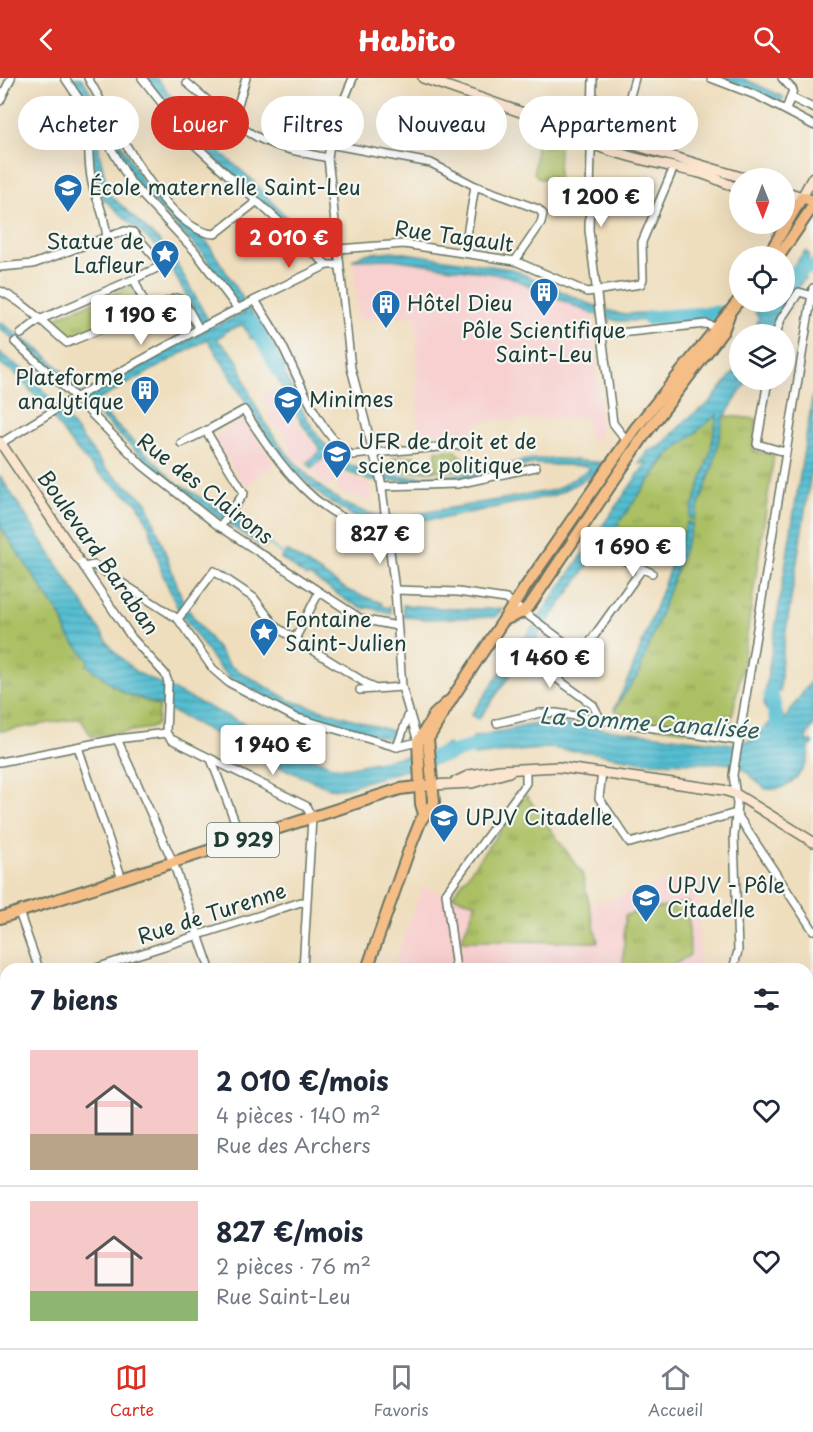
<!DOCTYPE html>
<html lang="fr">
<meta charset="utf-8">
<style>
:root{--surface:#fff;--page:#f2f2f3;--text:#1f2937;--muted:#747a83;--line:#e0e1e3;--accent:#d93025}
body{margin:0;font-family:"Playpen Sans",sans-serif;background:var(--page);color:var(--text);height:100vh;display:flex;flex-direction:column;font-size:22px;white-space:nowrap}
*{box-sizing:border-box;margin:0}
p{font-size:20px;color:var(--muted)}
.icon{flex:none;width:33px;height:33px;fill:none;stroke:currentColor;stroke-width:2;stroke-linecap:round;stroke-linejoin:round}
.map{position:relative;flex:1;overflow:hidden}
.sheet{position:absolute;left:0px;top:885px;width:813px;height:386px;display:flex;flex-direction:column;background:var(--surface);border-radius:18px 18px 0 0;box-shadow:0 6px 24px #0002}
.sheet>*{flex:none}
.guide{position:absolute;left:18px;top:18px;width:777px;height:54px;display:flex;gap:12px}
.needle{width:39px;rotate:179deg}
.fabs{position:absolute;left:729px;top:90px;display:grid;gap:12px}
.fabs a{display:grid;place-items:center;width:66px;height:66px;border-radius:50%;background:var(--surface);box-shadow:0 6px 24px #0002;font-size:30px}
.price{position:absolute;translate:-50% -51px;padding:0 14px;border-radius:6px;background:#fff;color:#222;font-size:20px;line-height:39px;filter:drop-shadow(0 2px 3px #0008)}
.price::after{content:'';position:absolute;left:50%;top:36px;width:18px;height:14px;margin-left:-9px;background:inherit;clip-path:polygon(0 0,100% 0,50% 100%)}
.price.current{background:var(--accent);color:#fff}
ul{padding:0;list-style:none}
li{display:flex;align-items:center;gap:18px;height:150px;padding:0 30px}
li+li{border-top:2px solid var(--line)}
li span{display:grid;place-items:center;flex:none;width:168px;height:120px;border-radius:0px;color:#555}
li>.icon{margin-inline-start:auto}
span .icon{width:72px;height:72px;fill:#fffc;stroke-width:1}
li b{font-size:26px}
h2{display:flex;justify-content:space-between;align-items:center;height:72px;padding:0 30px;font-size:26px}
.tag{padding:0 21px;border-radius:27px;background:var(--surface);box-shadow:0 6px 24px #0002;font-size:21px;line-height:54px}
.tag.current{background:var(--accent);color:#fff}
header{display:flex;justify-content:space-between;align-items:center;height:78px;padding:0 30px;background:var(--accent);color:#fff;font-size:27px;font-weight:800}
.menu{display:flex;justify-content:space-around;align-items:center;height:84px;border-top:2px solid var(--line);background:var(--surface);font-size:16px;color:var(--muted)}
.menu a{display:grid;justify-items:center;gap:3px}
.menu .current{color:var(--accent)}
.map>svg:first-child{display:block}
</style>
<header><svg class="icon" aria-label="back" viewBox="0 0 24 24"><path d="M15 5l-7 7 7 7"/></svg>Habito<svg class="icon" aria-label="search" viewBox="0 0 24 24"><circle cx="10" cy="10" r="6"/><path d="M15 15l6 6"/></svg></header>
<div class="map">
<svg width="813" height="1270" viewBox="0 0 813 1270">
<defs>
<pattern id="grass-tufts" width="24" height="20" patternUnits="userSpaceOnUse" patternTransform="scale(1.5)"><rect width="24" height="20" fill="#abc064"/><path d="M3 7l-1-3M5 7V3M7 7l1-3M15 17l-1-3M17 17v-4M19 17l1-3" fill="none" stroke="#8b9d53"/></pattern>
<pattern id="water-rules" width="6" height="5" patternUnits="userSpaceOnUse" patternTransform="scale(1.5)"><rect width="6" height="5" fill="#55bed2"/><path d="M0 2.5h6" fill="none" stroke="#469cab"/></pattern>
</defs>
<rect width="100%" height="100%" fill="#f6f6f2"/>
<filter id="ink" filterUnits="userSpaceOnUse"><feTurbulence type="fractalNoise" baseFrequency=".0167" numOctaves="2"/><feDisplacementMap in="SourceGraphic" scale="12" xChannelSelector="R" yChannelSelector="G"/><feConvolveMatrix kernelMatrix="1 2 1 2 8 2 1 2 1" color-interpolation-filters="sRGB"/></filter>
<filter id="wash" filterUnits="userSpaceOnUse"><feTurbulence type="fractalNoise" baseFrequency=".008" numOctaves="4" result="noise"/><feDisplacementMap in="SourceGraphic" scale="24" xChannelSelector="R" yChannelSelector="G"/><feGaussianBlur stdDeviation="1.35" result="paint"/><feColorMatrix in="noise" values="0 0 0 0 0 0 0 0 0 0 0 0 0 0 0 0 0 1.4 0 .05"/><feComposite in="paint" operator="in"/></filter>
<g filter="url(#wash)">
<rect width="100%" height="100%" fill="#efdebd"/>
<g fill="#f7d0cf">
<path d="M392 180 513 199 592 236 601 359 589 362 585 339 477 344 473 351 466 354 418 356 416 238 358 242 353 183Z"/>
<path d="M278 310 299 349 319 374 307 386 301 382 298 384 289 374 292 371 286 362 288 360 266 338 270 335 263 317Z"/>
<path d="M245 341 275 387 245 408 213 361Z"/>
<path d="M324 379 345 396 363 405 369 404 373 424 337 413 338 408 333 405 329 409 317 403 320 399 311 393Z"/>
<path d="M698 795 700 891H392L422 809 476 825 462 863 598 864 588 828Z"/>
</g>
<g fill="url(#grass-tufts)" stroke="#657e4c" stroke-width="1.5">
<path d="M547 63 559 67 558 101H540L534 95 536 64 545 67Z"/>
<path d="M132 208 142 229 69 261 48 243Z"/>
<path d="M717 337 757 341 752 373 774 377 742 590 729 653 724 658 637 646 615 632 680 478 616 448 672 372Z"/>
<path d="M455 372 473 390 471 392 390 394 389 386 394 379 415 378 416 392 436 391V373Z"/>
<path d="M0 448 62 540 68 558 89 582 87 587 124 615 159 628 157 646 151 650 92 659 80 640 0 653Z"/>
<path d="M526 717 582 795 598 864 461 863 476 825 452 818Z"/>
<path d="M688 824 690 877 667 891H623L625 837Z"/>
<path d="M807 1050 813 1058V1270H563L567 1264H807Z"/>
<rect x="200" y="1265" width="44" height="5"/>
<path d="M496 1265 500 1270H367V1264Z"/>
</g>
<g fill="url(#water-rules)" stroke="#3a7e83" stroke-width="1.5" fill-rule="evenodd">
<path d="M69 0H81L85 5 145 107 169 132 207 164 268 260 261 264 250 260 243 247 228 252 217 262C245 282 239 293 252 320 274 368 325 429 381 438 387 439 393 438 399 439L555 412 590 391 586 388 532 386 501 395 440 404 368 402 343 392 326 378 312 390 307 385 321 372C297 342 283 313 267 278L275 274C291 309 306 350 335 377 366 406 446 400 486 392 502 389 519 382 535 381 558 379 581 383 604 385L597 395 555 417 440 441 381 444 355 439 324 420 279 379 208 261 93 325 177 405 270 463 264 470 169 405 82 321 206 252 161 173 103 120 97 106 89 50 90 32ZM98 46 104 50 139 110 203 176 244 235 212 249 170 173 108 115 99 73Z"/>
<path d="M146 0H157L202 58 252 102 301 155 319 169 317 175 197 65Z"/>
<path d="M718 0H742L784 19 780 26Z"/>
<path d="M392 173 512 191 587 225 620 236 668 234 669 242 618 243 588 234 508 198 392 181 353 182 363 176Z"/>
<path d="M805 173 809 176 805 200 777 238 771 256H753L759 239 755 235 763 224H784L785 198Z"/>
<path d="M719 230 716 237 679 240V233Z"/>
<path d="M0 244 42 274 79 308 73 312 39 278 0 251Z"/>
<path d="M0 275 25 293 55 325 106 391 147 424 184 526 230 588 289 622 396 654 397 663 295 635 229 599 217 587 178 531 162 495 149 448 138 426 97 394 73 368 46 330 14 294 0 286Z"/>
<path d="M739 288 740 302H748L723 341 714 385 694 442 689 440 710 376 717 337 666 379 547 545 539 539 647 384 639 386 648 373 661 368 687 341 709 325Z"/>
<path d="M813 316V383L782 578 780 614H777L784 642 813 600V648L806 659 807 664 813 663V667L809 668C810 690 789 715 766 711L741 689 726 685 642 684 595 675 547 670 474 678 473 659 535 646 555 645 732 666 751 662 770 644V637L764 628 765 614Z"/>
<path d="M0 398 112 571 136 594 333 689 346 690 436 672 448 666 452 669 453 682 405 692 341 711 329 710 266 683 160 627 124 615 87 587 89 582 68 558 62 540 0 448Z"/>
<path d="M687 444 693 446 645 579 638 597 614 631 632 593Z"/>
<path d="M287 473 349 513 382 525 381 528 389 530 390 527 391 536 367 529 366 531 349 524 309 497 307 499 281 480Z"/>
<path d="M403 527 455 531H502L496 539 425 541 404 539Z"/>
<path d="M533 548 541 554 479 641 471 637Z"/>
</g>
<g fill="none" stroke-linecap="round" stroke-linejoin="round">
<g stroke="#55bed2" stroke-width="2">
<path d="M74 308 86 321"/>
<path d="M266 464 286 478"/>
</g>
<g stroke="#55bed2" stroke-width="15">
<path d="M784 211 799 192 813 189"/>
<path d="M649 240 717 235"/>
<path d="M254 245 279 293"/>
<path d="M771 616 781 663"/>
<path d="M434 679 493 664"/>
</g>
</g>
</g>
<g filter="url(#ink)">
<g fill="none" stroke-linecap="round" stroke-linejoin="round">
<g stroke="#687564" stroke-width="10">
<g id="street">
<path d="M65 0 85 30 88 38C89 60 87 98 96 118 102 132 105 144 107 159L125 153 133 154 161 186 159 189 134 201 147 231"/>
<path d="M88 0C111 39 166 155 215 156L256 124"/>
<path d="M142 0 195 67 327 187"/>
<path d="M593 0 589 152 613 345 627 363"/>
<path d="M711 0 758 18 813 47"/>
<path d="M782 0 793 12 786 32"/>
<path d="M187 5C209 23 231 45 257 59 279 71 304 75 328 80"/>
<path d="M792 20 813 30"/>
<path d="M0 23 11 0"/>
<path d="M233 43 246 0"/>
<path d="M100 51 131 105 194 172 238 231"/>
<path d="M615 63 619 57 635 0"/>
<path d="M329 66 431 85 475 108 538 131 543 136 541 145 515 183"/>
<path d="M338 171 404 166 515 183 587 214 641 206 643 201 642 164 674 89"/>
<path d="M464 175 475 108"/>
<path d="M0 189 33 186 107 159"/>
<path d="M0 213C26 225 45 247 67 265L176 220 183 222 199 251"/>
<path d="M255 222C264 237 274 251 282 267 298 298 320 360 352 377L472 366"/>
<path d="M21 256 39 242 134 201"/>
<path d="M776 256 781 241 799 214 813 218"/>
<path d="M600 257 706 246 715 249"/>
<path d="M15 264 74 318 142 387 216 446 361 541 397 548"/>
<path d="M768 302 757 366 785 374"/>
<path d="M1 365C106 299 215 240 327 187H339"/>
<path d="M181 365 206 353"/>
<path d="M382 408 457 406 536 389"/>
<path d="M220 449 244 415 206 353 244 332C278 385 320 447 388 453"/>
<path d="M77 479 132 560 165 596 168 604 166 655"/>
<path d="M623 482 652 495"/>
<path d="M84 489 94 487 178 541 213 591 228 604 294 639 386 666 397 669 418 664 402 609 395 512 381 403 351 290 328 80 332 51 353 0"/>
<path d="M395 512 458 514 506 521 575 572 587 568 642 491"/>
<path d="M178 541 214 493 254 520 276 549 375 611"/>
<path d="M295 561 319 514"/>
<path d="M575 572 556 600 593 627 601 642"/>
<path d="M360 612 402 609"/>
<path d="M497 645 540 635H556L739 663"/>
<path d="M166 655 171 661 306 728 312 740 303 891"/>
<path d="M117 661 173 784 210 891"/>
<path d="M78 669 122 801"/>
<path d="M397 669 409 636"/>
<path d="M211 681 242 762"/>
<path d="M0 684 117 661 166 655"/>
<path d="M602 694 599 720 630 765 736 735"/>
<path d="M736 735 813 852"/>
<path d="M19 834 39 891"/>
<path d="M93 891 301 824 306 825"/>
<path d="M293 891 303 889"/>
<path d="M456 891 446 815 526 705V691"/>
<path d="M733 891 738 873 734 759 737 726 733 697 813 210"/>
<path d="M0 1088 6 1084"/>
<path d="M120 1270 126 1264"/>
</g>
</g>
<g stroke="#687564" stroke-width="12">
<g id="secondary">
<path d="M423 0 555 46 581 51 744 100"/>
<path d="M556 47C588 72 656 85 696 94 712 97 725 106 740 111"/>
<path d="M784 113 802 119 813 99"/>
<path d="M784 126 795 131"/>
<path d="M0 364 77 479"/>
<path d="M455 704 470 697 499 692 558 689 723 712 736 716 813 764"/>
<path d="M432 707 472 705 509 694"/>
</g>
</g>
<g stroke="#687564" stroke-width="14">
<g id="primary">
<path d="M768 178 802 119 813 123"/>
<path d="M779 178 813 128"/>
<path d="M504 542 523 534 532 524 643 359 723 253 729 237"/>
<path d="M424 736 421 726 418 664 434 637 449 623"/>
<path d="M0 840 400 711 432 707"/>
<path d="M367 891 409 772 421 742 434 724 428 661 451 622 526 508 635 351 740 221"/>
<path d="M275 1270 276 1264"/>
</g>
</g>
<use href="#street" stroke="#fff" stroke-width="7"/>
<use href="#secondary" stroke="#fbe5cf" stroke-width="9"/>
<use href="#primary" stroke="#f6be87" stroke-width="10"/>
</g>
</g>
<defs>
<g id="school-pin" transform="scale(1.5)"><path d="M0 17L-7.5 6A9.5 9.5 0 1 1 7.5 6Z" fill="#1f6fb2" stroke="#f6f6f2"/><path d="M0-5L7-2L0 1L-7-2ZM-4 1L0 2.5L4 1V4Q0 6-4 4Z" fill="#fff"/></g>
<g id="sight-pin" transform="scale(1.5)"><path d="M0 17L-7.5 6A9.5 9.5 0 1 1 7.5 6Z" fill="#1f6fb2" stroke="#f6f6f2"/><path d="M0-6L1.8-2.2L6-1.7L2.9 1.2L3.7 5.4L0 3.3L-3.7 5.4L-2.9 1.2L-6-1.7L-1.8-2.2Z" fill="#fff"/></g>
<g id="building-pin" transform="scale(1.5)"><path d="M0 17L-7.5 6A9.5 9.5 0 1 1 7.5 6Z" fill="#1f6fb2" stroke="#f6f6f2"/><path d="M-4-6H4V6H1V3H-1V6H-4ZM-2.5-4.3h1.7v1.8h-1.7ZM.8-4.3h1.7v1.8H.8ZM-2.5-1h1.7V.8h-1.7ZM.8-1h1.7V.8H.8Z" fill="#fff"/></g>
<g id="university-pin" transform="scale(1.5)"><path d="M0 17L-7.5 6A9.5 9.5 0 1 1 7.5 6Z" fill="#1f6fb2" stroke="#f6f6f2"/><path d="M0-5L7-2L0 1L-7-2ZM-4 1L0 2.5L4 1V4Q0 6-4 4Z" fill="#fff"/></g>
</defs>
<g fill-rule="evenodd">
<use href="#school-pin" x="68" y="110"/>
<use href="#sight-pin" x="165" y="176"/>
<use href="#building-pin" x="544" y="214"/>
<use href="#building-pin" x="386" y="226"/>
<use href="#building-pin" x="145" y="312"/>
<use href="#university-pin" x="288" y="322"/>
<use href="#university-pin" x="337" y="376"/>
<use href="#sight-pin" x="264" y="554"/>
<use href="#university-pin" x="444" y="740"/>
<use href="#university-pin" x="646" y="820"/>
</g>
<g text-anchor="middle" stroke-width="4.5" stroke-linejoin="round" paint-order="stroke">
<rect fill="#f6f6f2" stroke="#60746d" stroke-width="1.5" x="207" y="745" width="72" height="34" rx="4.5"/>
<g font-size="20" font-weight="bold" fill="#1f3d34">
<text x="243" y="769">D 929</text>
</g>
<g font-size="21" fill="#1f3d34" stroke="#f6f6f2" text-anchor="start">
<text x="89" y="117">École maternelle Saint-Leu</text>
<text x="144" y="171" text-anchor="end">Statue de<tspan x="144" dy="24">Lafleur</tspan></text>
<text x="407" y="233">Hôtel Dieu</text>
<text x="544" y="260" text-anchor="middle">Pôle Scientifique<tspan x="544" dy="24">Saint-Leu</tspan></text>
<text x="124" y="307" text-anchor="end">Plateforme<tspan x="124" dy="24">analytique</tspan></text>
<text x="309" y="329">Minimes</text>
<text x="358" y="371">UFR de droit et de<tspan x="358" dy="24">science politique</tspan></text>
<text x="285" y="549">Fontaine<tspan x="285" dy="24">Saint-Julien</tspan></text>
<text x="465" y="747">UPJV Citadelle</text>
<text x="667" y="815">UPJV - Pôle<tspan x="667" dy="24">Citadelle</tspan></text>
</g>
<g font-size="21" fill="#1f3d34" stroke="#f6f6f2">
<text transform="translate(454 159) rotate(8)" y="7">Rue Tagault</text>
<text transform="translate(205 411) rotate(38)" y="7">Rue des Clairons</text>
<text transform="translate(98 475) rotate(55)" y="7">Boulevard Baraban</text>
<text transform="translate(212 836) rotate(-18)" y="7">Rue de Turenne</text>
</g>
<g font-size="22" font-style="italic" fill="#2c5d5c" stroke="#f6f6f2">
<text transform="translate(649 645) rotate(4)" y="8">La Somme Canalisée</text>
</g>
</g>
</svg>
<div class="fabs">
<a><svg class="needle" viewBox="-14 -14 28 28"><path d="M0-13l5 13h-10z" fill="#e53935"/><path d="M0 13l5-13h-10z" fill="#747a83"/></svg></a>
<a><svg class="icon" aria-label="locate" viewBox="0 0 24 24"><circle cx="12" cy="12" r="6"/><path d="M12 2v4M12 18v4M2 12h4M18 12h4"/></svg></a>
<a><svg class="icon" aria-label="layers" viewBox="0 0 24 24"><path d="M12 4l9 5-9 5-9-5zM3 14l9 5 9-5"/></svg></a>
</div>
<b class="price" style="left:601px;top:150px">1 200 €</b>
<b class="price current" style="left:289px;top:191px">2 010 €</b>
<b class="price" style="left:141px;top:268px">1 190 €</b>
<b class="price" style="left:380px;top:487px">827 €</b>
<b class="price" style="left:633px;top:500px">1 690 €</b>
<b class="price" style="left:550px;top:611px">1 460 €</b>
<b class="price" style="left:273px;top:698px">1 940 €</b>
<div class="guide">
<a class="tag">Acheter</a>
<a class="tag current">Louer</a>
<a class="tag">Filtres</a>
<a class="tag">Nouveau</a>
<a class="tag">Appartement</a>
</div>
<section class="sheet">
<h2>7 biens<svg class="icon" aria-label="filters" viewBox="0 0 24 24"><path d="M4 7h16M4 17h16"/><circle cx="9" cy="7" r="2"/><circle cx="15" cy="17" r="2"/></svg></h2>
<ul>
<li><span style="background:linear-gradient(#f6c9c9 70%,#b9a48a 0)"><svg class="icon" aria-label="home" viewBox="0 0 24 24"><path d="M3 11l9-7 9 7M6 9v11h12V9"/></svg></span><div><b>2 010 €/mois</b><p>4 pièces · 140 m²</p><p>Rue des Archers</p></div><svg class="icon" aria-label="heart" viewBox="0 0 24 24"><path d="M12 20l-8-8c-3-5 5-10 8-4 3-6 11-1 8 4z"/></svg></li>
<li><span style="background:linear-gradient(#f6c9c9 75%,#8fb573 0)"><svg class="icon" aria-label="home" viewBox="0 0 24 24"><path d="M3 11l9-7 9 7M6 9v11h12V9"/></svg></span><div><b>827 €/mois</b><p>2 pièces · 76 m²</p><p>Rue Saint-Leu</p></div><svg class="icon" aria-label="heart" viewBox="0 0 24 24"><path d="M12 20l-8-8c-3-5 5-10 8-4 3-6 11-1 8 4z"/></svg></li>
</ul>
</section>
</div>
<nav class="menu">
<a class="current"><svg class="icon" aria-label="map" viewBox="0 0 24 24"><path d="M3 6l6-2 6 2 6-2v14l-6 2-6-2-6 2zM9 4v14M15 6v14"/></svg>Carte</a>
<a><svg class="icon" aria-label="saved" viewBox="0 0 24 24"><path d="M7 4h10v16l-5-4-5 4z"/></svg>Favoris</a>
<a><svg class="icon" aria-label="home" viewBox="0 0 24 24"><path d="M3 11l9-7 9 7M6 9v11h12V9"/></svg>Accueil</a>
</nav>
